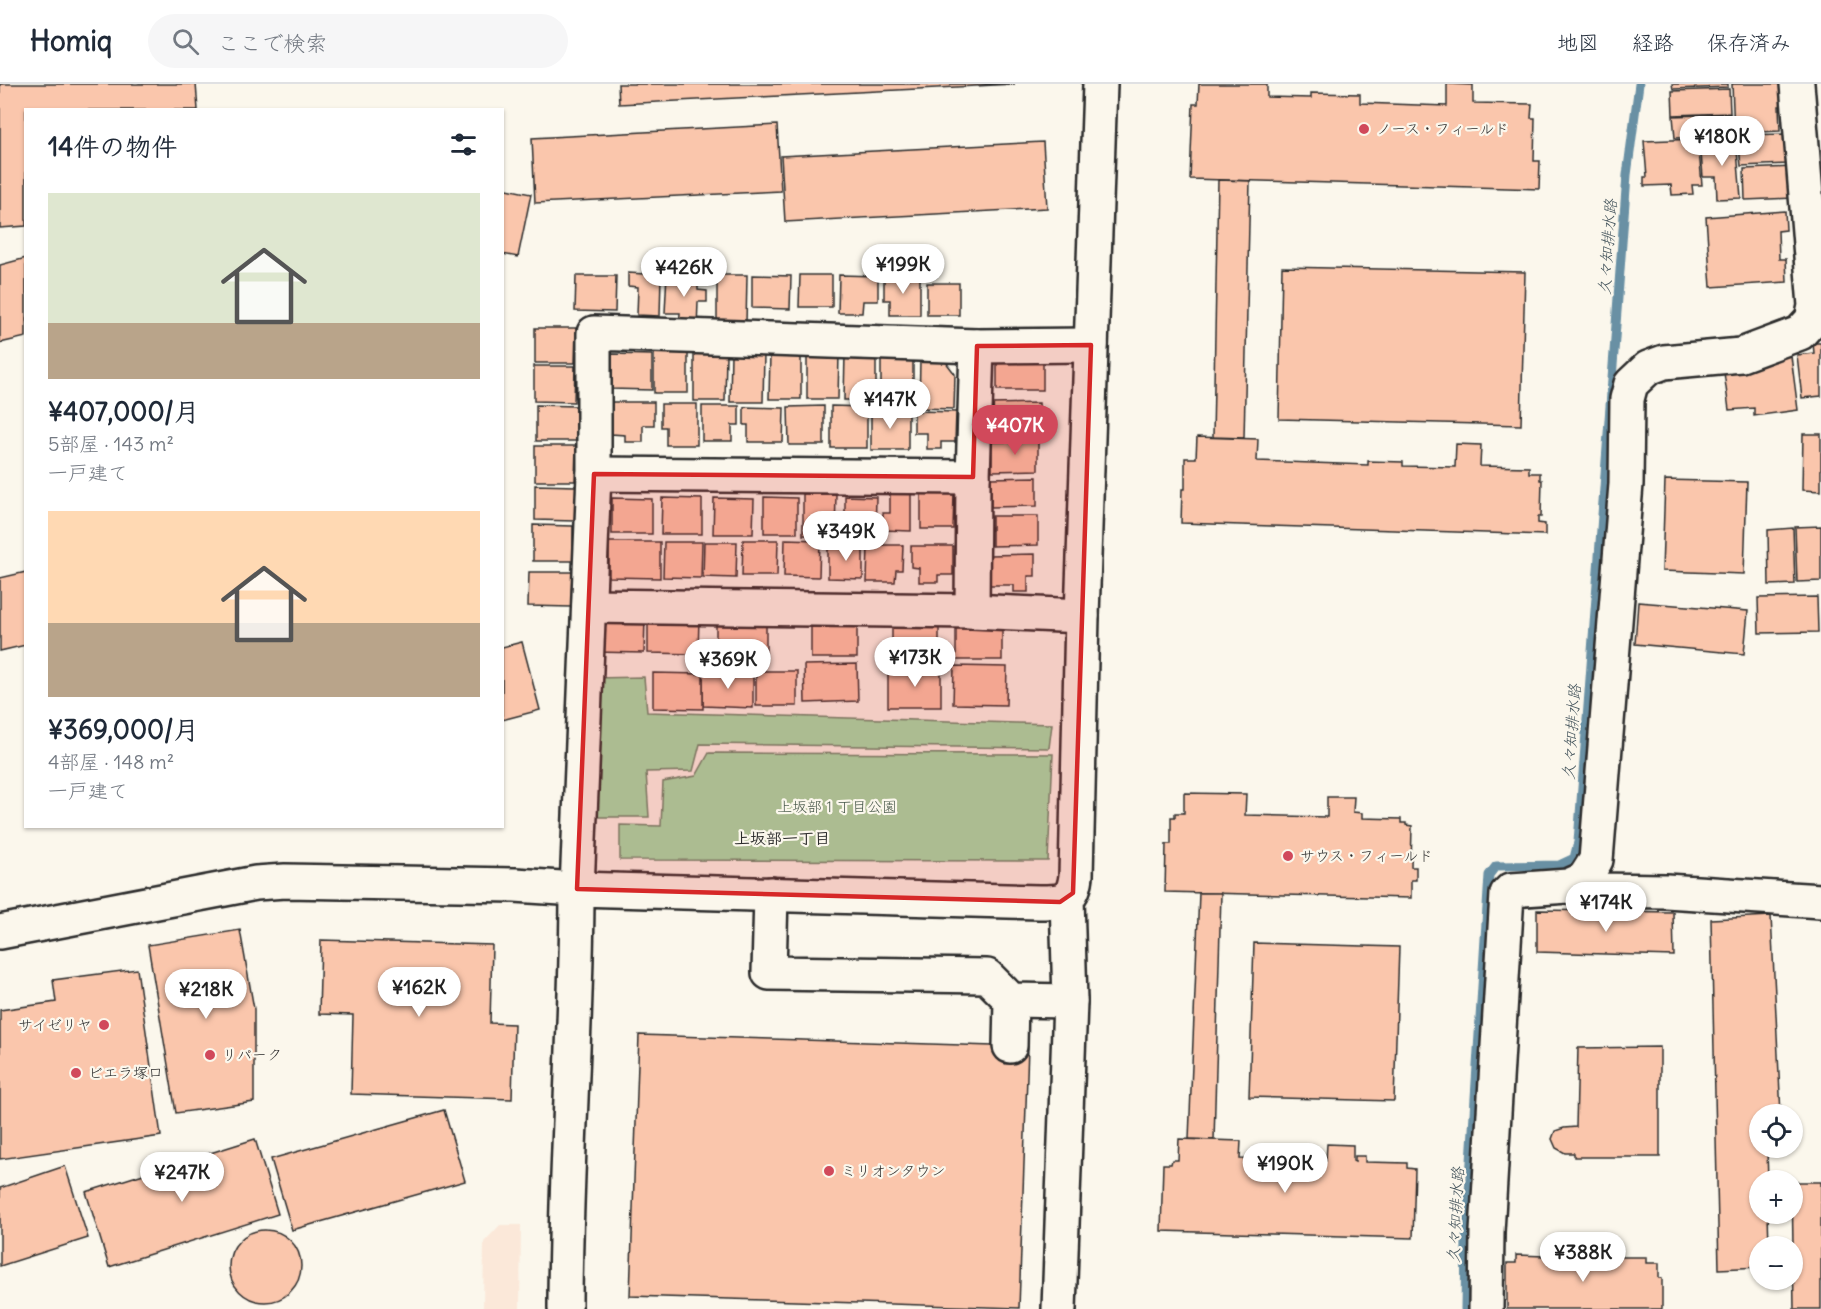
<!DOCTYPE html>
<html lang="ja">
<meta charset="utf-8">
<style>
:root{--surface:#fff;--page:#f6f6f7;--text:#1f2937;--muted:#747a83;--line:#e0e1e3;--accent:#d1495b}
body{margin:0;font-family:Delius,"Klee One",sans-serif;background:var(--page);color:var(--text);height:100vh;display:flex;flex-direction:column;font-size:22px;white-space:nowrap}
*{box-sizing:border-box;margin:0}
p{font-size:20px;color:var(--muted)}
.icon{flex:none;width:33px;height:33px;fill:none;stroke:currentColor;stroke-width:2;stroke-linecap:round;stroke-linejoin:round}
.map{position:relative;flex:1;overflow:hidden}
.sheet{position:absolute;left:24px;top:24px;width:480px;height:720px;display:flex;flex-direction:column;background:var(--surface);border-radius:0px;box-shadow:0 2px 4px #0004}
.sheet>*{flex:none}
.fabs{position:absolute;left:1749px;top:1020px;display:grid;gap:12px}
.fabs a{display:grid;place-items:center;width:54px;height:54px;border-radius:50%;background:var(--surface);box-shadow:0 2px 4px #0004;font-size:30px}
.price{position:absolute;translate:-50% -51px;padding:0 14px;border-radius:21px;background:#fff;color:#222;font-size:20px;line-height:39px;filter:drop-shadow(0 2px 3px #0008)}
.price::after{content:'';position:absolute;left:50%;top:36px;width:18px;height:14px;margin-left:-9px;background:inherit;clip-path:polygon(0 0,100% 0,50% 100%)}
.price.selected{background:var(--accent);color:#fff}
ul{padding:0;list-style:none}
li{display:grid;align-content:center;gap:12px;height:318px;padding:0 24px}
li span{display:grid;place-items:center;height:186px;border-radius:0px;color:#555}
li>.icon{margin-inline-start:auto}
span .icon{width:108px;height:108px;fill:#fffc;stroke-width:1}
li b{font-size:26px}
h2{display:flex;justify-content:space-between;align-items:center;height:72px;padding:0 24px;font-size:26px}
header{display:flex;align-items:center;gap:36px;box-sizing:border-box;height:84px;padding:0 30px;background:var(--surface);border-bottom:2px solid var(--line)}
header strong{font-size:28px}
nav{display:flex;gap:33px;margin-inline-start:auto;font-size:21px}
.search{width:420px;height:54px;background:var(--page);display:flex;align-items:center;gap:15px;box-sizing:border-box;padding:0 21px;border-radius:33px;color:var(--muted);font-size:22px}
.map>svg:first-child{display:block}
</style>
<header>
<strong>Homiq</strong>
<div class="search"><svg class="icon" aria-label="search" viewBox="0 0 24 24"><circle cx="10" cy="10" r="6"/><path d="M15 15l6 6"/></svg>ここで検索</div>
<nav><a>地図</a><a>経路</a><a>保存済み</a></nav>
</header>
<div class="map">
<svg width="1821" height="1225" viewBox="0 0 1821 1225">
<rect width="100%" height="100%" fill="#fbf7ec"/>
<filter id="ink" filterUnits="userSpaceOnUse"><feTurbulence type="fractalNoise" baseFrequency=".0167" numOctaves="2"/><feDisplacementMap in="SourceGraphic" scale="12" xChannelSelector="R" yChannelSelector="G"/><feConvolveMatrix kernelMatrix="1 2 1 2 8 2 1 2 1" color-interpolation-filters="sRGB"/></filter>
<g filter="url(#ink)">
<path fill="#fbe8d9" d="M500 1141H521L520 1225H483L484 1158Z"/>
<g fill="#a2e2ac" stroke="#66866c" stroke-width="1.5">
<path d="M644 593 647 628 1052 640 1049 664 700 660 693 687 646 688 649 733H593L594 594Z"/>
<path d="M709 669 1053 670 1048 777 620 776V741L661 742 663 698 696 692Z"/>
</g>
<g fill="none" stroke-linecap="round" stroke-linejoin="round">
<path stroke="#6990a4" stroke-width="9" d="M1465 1225 1466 1157 1489 791 1496 782 1559 781 1574 774 1578 758 1627 91 1639 0"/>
</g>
<g fill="#fac6ac" stroke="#2b2b2b" stroke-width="1.5">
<path d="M0 0H196L198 26H26V142L0 144Z"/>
<path d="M618 0H1015L619 20Z"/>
<path d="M1199 0H1267V13L1311 14V9L1360 10V19L1447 22V0L1473 1V19L1532 20 1531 34H1535L1534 77H1540L1539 105 1190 95 1193 20H1198Z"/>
<path d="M1672 0H1728V3L1673 5Z"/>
<path d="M1732 0H1782L1783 22H1779L1780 47 1734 49Z"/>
<path d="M1729 5 1730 29 1673 31 1672 7Z"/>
<path d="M1730 30 1731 52 1675 54 1673 32Z"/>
<path d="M777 41 781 107 535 119 532 54Z"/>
<path d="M1789 50V62H1785L1787 80 1741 82 1738 51Z"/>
<path d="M1698 55 1702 101H1692L1693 110 1672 111 1671 101 1644 102V93H1647L1644 57Z"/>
<path d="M1736 55 1741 114 1717 115 1716 93H1703L1700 57Z"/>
<path d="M1043 58 1047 124 785 138 781 72Z"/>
<path d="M1793 83 1794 114 1745 116 1744 85Z"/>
<path d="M1218 96 1250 97 1244 354 1213 353Z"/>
<path d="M502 104 531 110 518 173 502 170Z"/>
<path d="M1785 127 1786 146 1778 147 1779 175H1786L1787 198 1711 203 1706 133Z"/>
<path d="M26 174V253L0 259V181Z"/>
<path d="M1282 183 1525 188 1521 341 1279 335Z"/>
<path d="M628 189 661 191 660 232 637 231 638 203 628 202Z"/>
<path d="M667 189 698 190V206L707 207V218H698L697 244 679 243 680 229H665Z"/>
<path d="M717 191H747L746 240 717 239Z"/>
<path d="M752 191 791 192 790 225 752 224Z"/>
<path d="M800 191H832V223H799Z"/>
<path d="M839 191 878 192V217H863L862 229H838Z"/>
<path d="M576 192H616L615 228 575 227Z"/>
<path d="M884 193H920V231H890V216H884Z"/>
<rect x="927" y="199" width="32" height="32"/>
<path d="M535 244H576L575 279H535Z"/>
<path d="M1813 259H1821V312L1802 314 1797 271 1814 269Z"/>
<rect x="654" y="267" width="34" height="42"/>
<path d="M731 269H764L763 318H730Z"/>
<path d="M770 269H801V315H769Z"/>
<path d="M807 269H839L838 315H807Z"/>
<path d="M612 270 652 271V306L611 305Z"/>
<path d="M694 270H726L725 317H694Z"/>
<path d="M845 270H876V316H844Z"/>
<rect x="881" y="271" width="32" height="48"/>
<path d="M1791 272 1798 326 1754 332V324L1729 326 1723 281Z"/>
<path d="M920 276 945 277 955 290 954 325 919 324Z"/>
<rect x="997" y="277" width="46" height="29"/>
<path d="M534 282H575L574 318 534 317Z"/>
<path d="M611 318H654V341H643V358H625V351L611 350Z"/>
<path d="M1039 319 1040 348 994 349 993 320Z"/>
<path d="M661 320H697V361H666V343H661Z"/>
<path d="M536 321 576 322V357H536Z"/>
<path d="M702 322H739V341H732V357H702Z"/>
<path d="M824 322V361H789L788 323Z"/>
<path d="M831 322 867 323V364H831Z"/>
<path d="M744 323 784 324 783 358H748V341H744Z"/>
<rect x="871" y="326" width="37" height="40"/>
<path d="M914 327 956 328 955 358H941V365H927V349H914Z"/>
<path d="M1803 350H1821V407L1802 406Z"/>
<path d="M1197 353 1258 355 1257 377 1368 381V377L1403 378V382L1455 383 1456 360 1481 361 1480 382 1529 383V389H1540V396H1542L1541 433H1538V439L1545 440V451L1181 439 1182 405H1185V374H1196Z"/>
<path d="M1038 357V386L992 387V358Z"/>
<path d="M535 362H576L575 397H535Z"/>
<path d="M1037 393V422L991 423V394Z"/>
<path d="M1665 396 1747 398 1744 490 1662 487Z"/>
<path d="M535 401 576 402 575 437 535 436Z"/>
<path d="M921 407 954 408 953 445H921Z"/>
<path d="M890 408H911V447L883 446V429H890Z"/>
<path d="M803 410H836L835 451H803Z"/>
<path d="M845 412 876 413 875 453H845Z"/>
<path d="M764 413 797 414V449H764Z"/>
<path d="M612 414 652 415V450H612Z"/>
<path d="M662 414 702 415V450H661Z"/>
<path d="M714 414 754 415 753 450H713Z"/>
<path d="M992 432H1038V461L992 462Z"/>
<path d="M533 441 573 442V477H533Z"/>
<path d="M1821 442V497L1797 498 1795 443Z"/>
<path d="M1793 444 1795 500 1769 501 1768 446Z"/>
<path d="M785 455 820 456 819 493 784 492Z"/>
<path d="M743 456H778L777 492H742Z"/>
<path d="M609 458H660V494L609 493Z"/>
<path d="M664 458H702L701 494 663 493Z"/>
<path d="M704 458H737L736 494 703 493Z"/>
<path d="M828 461H863V495L828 494Z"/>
<path d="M868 461H903L902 486H896L895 498H867Z"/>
<path d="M911 462H953V491H938V498H919V484L911 483Z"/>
<path d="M1035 470V492H1028V508H1014V501H989V471Z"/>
<path d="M26 488V561L0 567V494Z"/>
<path d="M529 488H572L571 523 528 522Z"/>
<path d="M1817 513 1818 548 1759 549 1758 514Z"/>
<path d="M1638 518 1748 527 1744 570 1635 560Z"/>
<path d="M595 533H645L644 569 594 568Z"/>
<path d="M648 534H699L698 570 648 569Z"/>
<path d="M716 534H766V570L716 569Z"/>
<rect x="811" y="535" width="46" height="39"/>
<rect x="956" y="538" width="46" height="38"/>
<rect x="892" y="542" width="47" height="38"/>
<path d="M522 558 540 626 502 636V563Z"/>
<path d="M857 580 858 617 805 619 804 581Z"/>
<path d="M954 582 1007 583 1006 621 953 620Z"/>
<rect x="888" y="586" width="53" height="37"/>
<rect x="756" y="587" width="41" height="35"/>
<path d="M703 588 753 589V624L703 622Z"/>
<path d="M653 589 703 590V625L653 624Z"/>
<path d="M1184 709 1246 710 1245 731 1327 733V713H1354L1353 728 1362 729V734L1401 735V739H1406V741L1412 742 1411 783H1416V796H1411V814L1165 808 1166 760H1171V733H1175V729H1184Z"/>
<path d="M1199 809H1221L1214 1056 1189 1055Z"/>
<path d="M1537 826 1673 828 1674 872 1537 868Z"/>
<path d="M1771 832 1781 1030H1760V1064H1775L1776 1067H1767L1768 1096H1760V1130H1768L1769 1162H1760V1183L1719 1185 1711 835Z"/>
<path d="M240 846 254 925V1018L176 1029 148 861Z"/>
<path d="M321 856 492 861 490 939 514 940 512 1015 351 1010 353 931 319 930Z"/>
<path d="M1254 859 1399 863 1394 1017 1249 1013Z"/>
<path d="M137 885 161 1052 0 1075V926L56 918 53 896Z"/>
<path d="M639 951 1028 963 1019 1224 630 1212Z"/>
<path d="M1660 963V1073H1574V1069H1565L1556 1064 1552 1055 1555 1047 1564 1044 1576 1043 1578 964Z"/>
<path d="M444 1026 465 1097 292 1146 271 1075Z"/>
<path d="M255 1055 278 1130 109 1183 86 1108Z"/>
<path d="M1179 1055 1241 1057 1240 1075 1326 1077 1327 1060 1353 1061V1077L1355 1078V1072H1365V1078L1407 1079V1084L1415 1085 1413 1154 1161 1147 1163 1080H1171L1172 1076H1178Z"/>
<path d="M65 1082 88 1154 0 1182V1104Z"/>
<path d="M1792 1098H1821V1225H1794Z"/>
<circle cx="265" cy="1182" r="36"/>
<path d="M1545 1165H1565V1177H1592V1173H1646V1179H1659V1194H1662V1225H1507V1179H1516V1171L1545 1172Z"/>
</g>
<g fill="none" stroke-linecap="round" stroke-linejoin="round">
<g stroke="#2b2b2b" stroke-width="38">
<g id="minor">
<path d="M594 390 973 393"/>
<path d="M589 522 972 527 1082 532"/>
<path d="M972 527 973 393 977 262"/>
<path d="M1568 802 1597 806 1666 807 1821 817"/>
<path d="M771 810 769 889 987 892 1011 916 1070 917"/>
<path d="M0 848 256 799 285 797 515 801 577 805 1039 818C1062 818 1073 818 1076 792L1082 532 1100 0"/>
<path d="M1010 962 1011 916"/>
<path d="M565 1225C565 1085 577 945 577 805L594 390V249L977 262 1091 261"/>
<path d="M1059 1225 1070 917 1067 814"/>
<path d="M1486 1225 1487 1148 1507 810 1511 806 1568 802 1584 795 1596 776 1626 400 1627 315 1631 300 1648 284 1664 278 1741 271 1800 249 1812 236 1815 222 1797 0"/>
</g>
</g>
<use href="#minor" stroke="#fbf7ec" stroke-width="33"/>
</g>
</g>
<path fill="#d62828" fill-opacity="0.2" stroke="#d62828" stroke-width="4.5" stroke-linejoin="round" d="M1091 261 1073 809 1060 818 577 805 594 390 973 393 977 262Z"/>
<g fill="#d1495b" stroke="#fbf7ec" stroke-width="2">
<circle cx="1364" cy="45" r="6"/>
<circle cx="1288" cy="772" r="6"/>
<circle cx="104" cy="941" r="6"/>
<circle cx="210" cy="971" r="6"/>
<circle cx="76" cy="989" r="6"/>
<circle cx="829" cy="1087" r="6"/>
</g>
<g text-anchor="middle" stroke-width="4.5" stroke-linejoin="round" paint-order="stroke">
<g font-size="15" fill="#2b2b2b" stroke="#fbf7ec" text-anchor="start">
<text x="1376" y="50">ノース・フィールド</text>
<text x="1300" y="777">サウス・フィールド</text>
<text x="92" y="946" text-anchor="end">サイゼリヤ</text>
<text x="222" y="976">リパーク</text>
<text x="88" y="994">ビエラ塚口</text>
<text x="841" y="1092">ミリオンタウン</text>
</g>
<g font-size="15" fill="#49594b" stroke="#fbf7ec">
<text x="837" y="728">上坂部１丁目公園</text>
</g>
<g font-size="16" font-style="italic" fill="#45555d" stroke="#fbf7ec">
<text transform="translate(1607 163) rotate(-86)" y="6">久々知排水路</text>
<text transform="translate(1571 648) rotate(-86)" y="6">久々知排水路</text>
<text transform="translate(1455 1131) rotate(-87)" y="6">久々知排水路</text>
</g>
<g font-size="16" font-weight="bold" fill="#2b2b2b" stroke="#fbf7ec">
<text x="782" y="760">上坂部一丁目</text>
</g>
</g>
</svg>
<div class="fabs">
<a><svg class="icon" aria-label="locate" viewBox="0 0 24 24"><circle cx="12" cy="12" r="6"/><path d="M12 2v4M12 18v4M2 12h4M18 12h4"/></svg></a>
<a>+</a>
<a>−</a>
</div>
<b class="price" style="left:1722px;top:83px">¥180K</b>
<b class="price" style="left:903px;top:211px">¥199K</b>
<b class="price" style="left:684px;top:214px">¥426K</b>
<b class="price" style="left:890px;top:346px">¥147K</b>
<b class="price selected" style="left:1015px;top:372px">¥407K</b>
<b class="price" style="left:846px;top:478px">¥349K</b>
<b class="price" style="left:915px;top:604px">¥173K</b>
<b class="price" style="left:728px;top:606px">¥369K</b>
<b class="price" style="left:1606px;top:849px">¥174K</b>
<b class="price" style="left:419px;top:934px">¥162K</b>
<b class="price" style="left:206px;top:936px">¥218K</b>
<b class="price" style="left:1285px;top:1110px">¥190K</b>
<b class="price" style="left:182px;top:1119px">¥247K</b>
<b class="price" style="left:1583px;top:1199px">¥388K</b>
<section class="sheet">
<h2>14件の物件<svg class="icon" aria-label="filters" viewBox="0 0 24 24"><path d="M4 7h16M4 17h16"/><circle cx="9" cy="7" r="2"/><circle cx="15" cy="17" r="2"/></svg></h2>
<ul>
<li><span style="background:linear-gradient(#dfe7d0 70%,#b9a48a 0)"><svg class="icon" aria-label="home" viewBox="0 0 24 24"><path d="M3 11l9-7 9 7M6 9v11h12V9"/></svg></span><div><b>¥407,000/月</b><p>5部屋 · 143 m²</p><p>一戸建て</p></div></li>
<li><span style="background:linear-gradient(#ffd9b3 60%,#b9a48a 0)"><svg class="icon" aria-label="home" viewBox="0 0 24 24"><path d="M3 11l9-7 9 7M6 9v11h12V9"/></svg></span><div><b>¥369,000/月</b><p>4部屋 · 148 m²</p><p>一戸建て</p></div></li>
</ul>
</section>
</div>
